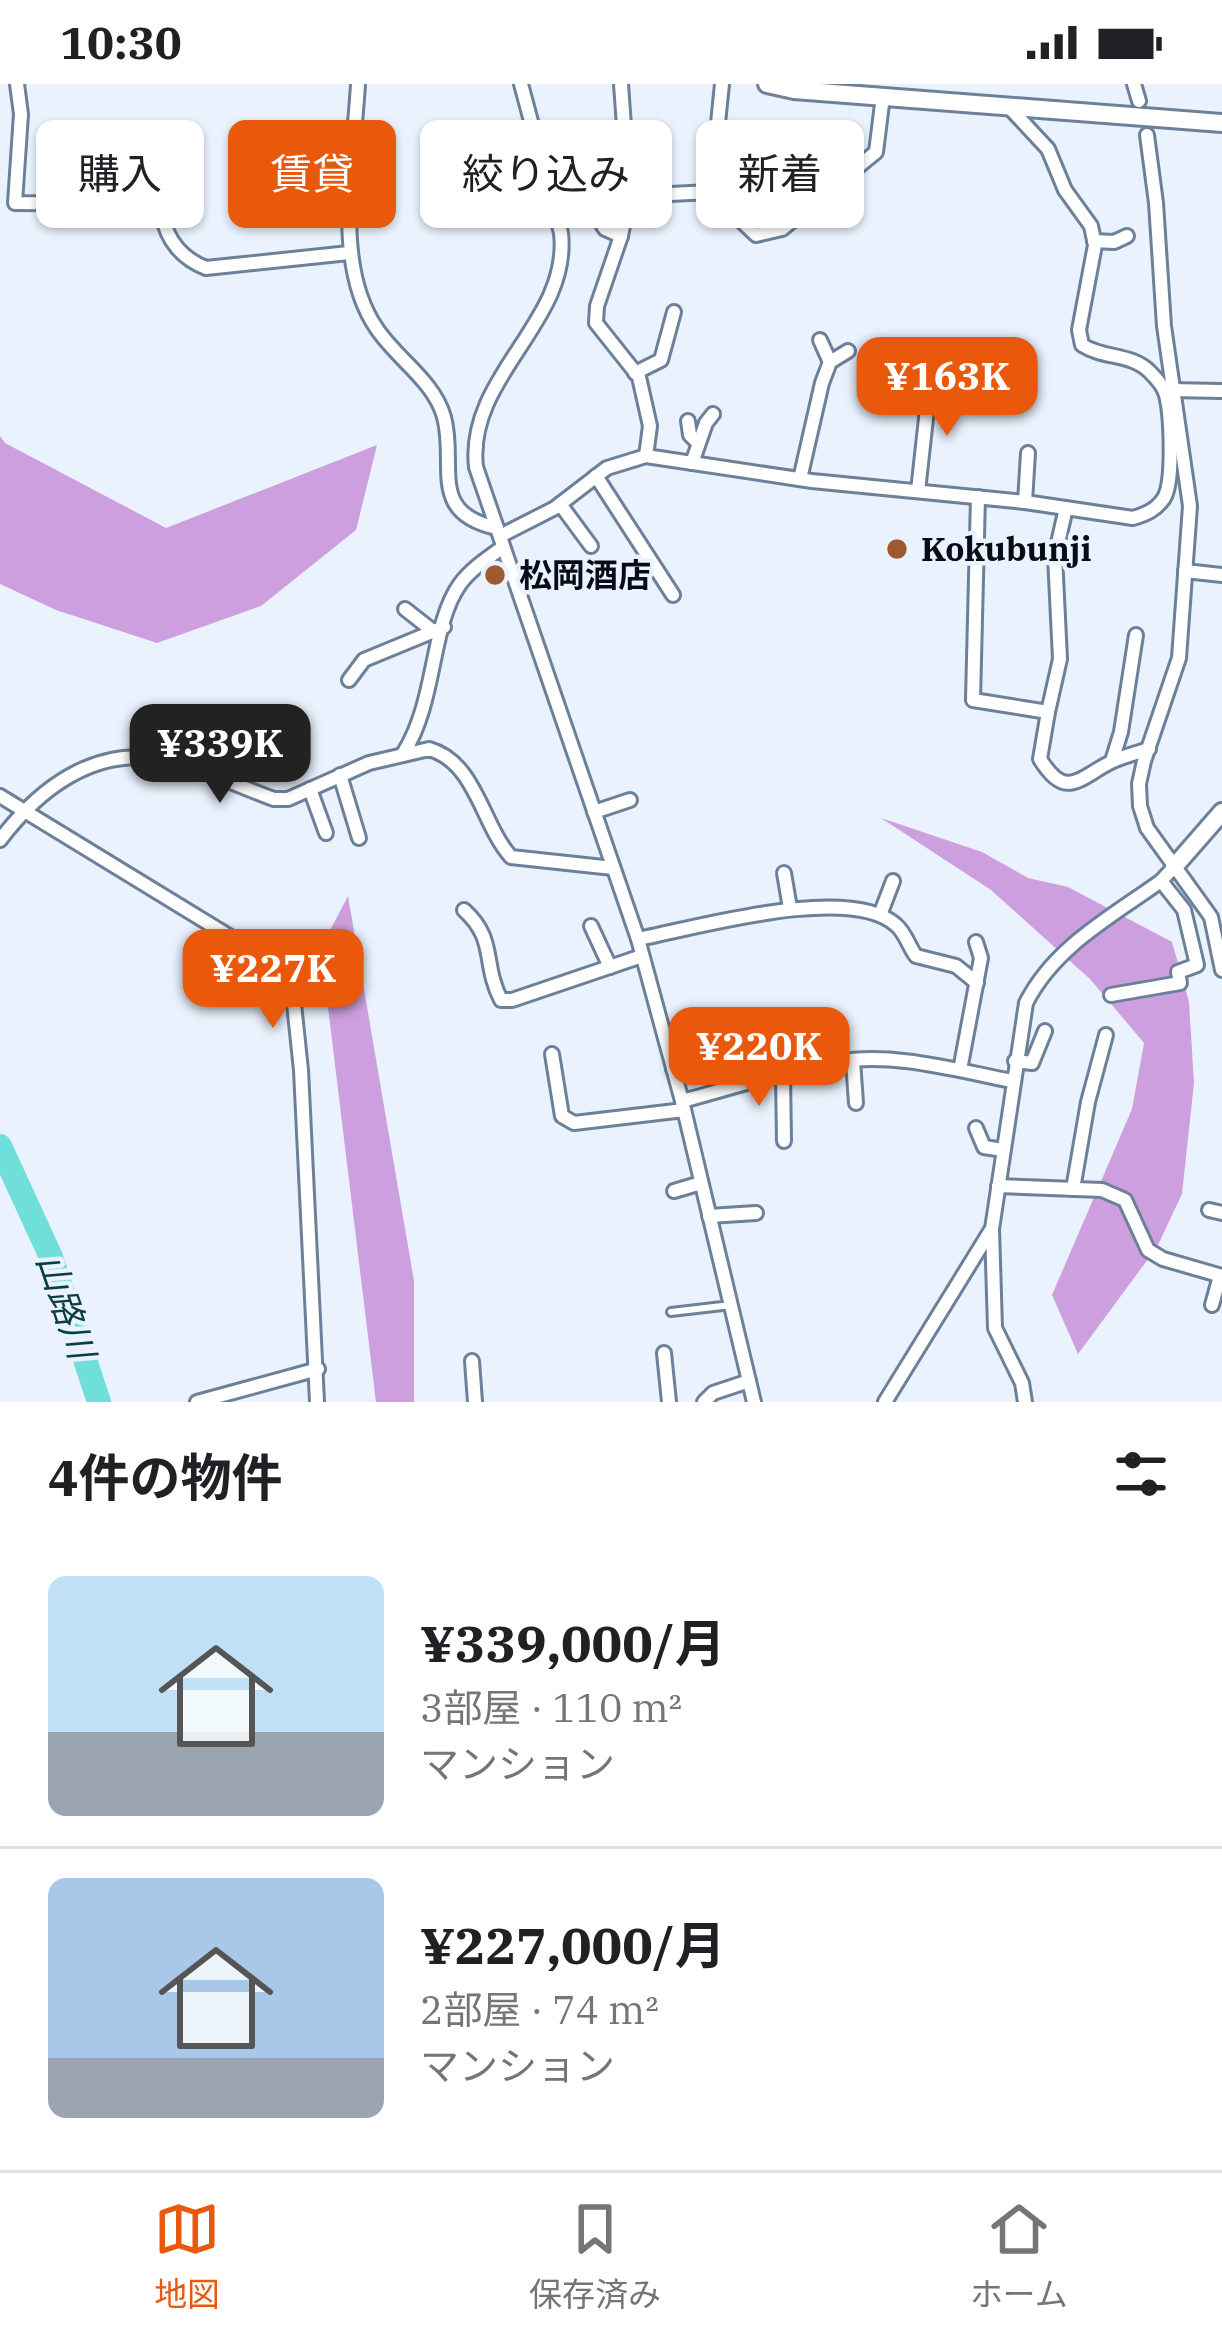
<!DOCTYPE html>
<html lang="ja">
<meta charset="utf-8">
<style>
:root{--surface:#fff;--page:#f2f2f2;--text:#202124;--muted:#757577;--line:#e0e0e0;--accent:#ea580c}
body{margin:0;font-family:"IBM Plex Serif","Noto Sans JP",serif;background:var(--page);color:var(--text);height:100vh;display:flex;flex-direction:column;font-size:45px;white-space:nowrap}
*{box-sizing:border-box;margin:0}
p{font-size:39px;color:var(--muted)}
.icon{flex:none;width:66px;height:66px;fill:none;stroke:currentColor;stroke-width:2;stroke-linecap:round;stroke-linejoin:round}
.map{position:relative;height:1318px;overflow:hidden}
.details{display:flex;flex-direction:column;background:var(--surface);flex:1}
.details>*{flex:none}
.guide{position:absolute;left:36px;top:36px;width:1152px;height:108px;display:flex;gap:24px}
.price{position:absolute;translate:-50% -102px;padding:0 27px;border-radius:24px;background:var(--accent);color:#fff;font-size:39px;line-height:78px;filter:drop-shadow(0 3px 6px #0008)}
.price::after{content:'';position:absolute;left:50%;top:72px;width:36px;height:27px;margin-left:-18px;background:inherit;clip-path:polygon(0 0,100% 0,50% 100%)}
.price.active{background:#222;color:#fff}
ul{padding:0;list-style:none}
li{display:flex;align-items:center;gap:36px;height:300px;padding:0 48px}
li+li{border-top:3px solid var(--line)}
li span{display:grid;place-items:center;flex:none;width:336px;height:240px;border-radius:18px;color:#555}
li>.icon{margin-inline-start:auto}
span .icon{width:144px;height:144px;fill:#fffc;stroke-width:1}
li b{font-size:51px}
h2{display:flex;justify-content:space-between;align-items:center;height:144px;padding:0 48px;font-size:51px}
.pill{padding:0 42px;border-radius:18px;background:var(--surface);box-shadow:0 3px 9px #0004;font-size:42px;line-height:108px}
.pill.active{background:var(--accent);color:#fff}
.status{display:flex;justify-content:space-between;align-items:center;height:84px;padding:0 60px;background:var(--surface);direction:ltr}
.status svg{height:33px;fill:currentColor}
.tabs{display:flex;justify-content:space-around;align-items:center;height:168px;border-top:3px solid var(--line);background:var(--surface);font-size:33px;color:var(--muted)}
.tabs a{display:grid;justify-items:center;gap:6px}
.tabs .active{color:var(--accent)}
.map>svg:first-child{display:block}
</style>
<div class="status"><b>10:30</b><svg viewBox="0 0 49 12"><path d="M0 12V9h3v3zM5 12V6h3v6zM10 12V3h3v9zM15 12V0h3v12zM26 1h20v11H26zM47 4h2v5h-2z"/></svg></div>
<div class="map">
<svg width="1222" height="1318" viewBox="0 0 1222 1318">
<rect width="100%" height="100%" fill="#e9f2fd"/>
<g fill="#ce9fdf">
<path d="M0 352 5 359 166 444 377 361 356 446 261 522 157 559 56 526 0 500Z"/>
<path d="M881 734 982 768 1028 794 1068 803 1172 858 1189 918 1194 999 1182 1110 1157 1163 1078 1270 1052 1211 1132 1025 1144 959 1090 895 991 806Z"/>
<path d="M348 812 414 1197V1318H376L327 915 325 856Z"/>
</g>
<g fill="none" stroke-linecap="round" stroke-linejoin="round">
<path stroke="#70dfdb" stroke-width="24" d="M0 1062 51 1173 99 1318"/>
<g stroke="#6c809a" stroke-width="12">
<path id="lane" d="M671 1228 731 1221"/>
</g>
<g stroke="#6c809a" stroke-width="18">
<g id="street">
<path d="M17 0 21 30 15 119 146 120 163 133C167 157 183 175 206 184L349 169"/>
<path d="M358 0C354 75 332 181 377 245 397 275 434 297 444 333 457 381 427 429 497 444"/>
<path d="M521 0 561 149C571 238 466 292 476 383L638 855 682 1017 754 1318"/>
<path d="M621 0 629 112 621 152 597 222 596 239 639 293 650 342 646 372"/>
<path d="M1134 0 1139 17"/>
<path d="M1147 51 1156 119 1164 242 1190 422 1179 574 1144 677 1139 700 1140 722 1147 744 1211 833 1222 886"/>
<path d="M711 108 722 0"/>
<path d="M629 112 711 108 756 151 782 145 876 68 883 12"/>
<path d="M599 136 605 145 621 152"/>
<path d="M1094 157 1114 158 1127 152"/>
<path d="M820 256 830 278"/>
<path d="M635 289 661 276 674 228"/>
<path d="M1169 306 1222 307"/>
<path d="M688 337 690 351 698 359"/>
<path d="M692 379 706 339 713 330"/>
<path d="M596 392 673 511"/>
<path d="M800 395 822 299 830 278 848 267"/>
<path d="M918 407 930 298"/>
<path d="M978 413 973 616 1048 628 1060 575 1055 472 1066 424"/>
<path d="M1025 418 1028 369"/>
<path d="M560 420 591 462"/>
<path d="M500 452 555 424 607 384 646 372 812 397 1025 418 1133 434C1146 430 1156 426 1164 414 1174 397 1171 331 1166 311 1164 303 1156 294 1150 288 1131 269 1104 275 1082 261L1079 246 1095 161 1091 142 1065 106 1048 65 1007 21"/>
<path d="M1185 487 1222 491"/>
<path d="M405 525 433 547"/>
<path d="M349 596 364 576 444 543"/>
<path d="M1048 628 1040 675C1066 717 1079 694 1111 678 1123 672 1137 669 1149 665"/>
<path d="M403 670C437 617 430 542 460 500 471 485 488 474 503 463"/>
<path d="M1112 677 1121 648 1136 551"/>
<path d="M340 691 359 754"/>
<path d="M310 705 326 749"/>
<path d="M0 712 265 874 294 920 301 986 317 1318"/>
<path d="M594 728 630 716"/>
<path d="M0 756C38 706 92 664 158 675 197 681 237 702 274 715H288L369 679 429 665C476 678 482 741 511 773L613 784"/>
<path d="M784 789 790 824"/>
<path d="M464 826C497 856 482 879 501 916H512L642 872"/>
<path d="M880 831 893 797"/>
<path d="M591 842 610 883"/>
<path d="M638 855C695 844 850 799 896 841 905 848 909 863 916 872L956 882 977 899"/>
<path d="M1111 911 1180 899 1178 888 1197 881 1184 826 1161 797"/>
<path d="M788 932 795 988"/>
<path d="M552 970 562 1032 574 1039 684 1026"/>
<path d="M853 977 856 1019"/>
<path d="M1015 977 1032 979 1045 947"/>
<path d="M673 985 710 978"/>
<path d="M960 986 981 874 976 858"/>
<path d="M783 991 784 1057"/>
<path d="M682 1017C732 1004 784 986 836 978 894 968 955 986 1012 997"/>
<path d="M976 1044 984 1063 1003 1066"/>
<path d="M998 1102 1102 1106 1125 1116 1148 1166 1163 1175 1222 1192"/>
<path d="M1073 1105 1088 1018 1106 951"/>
<path d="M674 1107 701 1099"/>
<path d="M1209 1126 1222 1129"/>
<path d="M709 1132 756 1129"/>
<path d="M1212 1221 1220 1192"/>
<path d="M664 1269 669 1318"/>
<path d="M472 1277 475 1318"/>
<path d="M197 1318 318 1285"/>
<path d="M704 1318 713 1309 749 1297"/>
<path d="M885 1318 991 1146"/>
<path d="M1025 1318 1022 1299 995 1244 992 1145 1026 919C1054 863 1111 833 1161 797L1174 783"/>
</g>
</g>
<g stroke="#6c809a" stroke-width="22">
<g id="secondary">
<path d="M767 0 794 6 1222 39"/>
<path d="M1174 783 1222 728"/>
</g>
</g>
<use href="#lane" stroke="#fff" stroke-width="6"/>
<use href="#street" stroke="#fff" stroke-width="12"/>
<use href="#secondary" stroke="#fff" stroke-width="16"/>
</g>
<g fill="#9f592f" stroke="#e9f2fd" stroke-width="4.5">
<circle cx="897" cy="465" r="12"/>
<circle cx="495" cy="491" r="12"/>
</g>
<g text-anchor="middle" stroke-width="9" stroke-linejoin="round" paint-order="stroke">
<g font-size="33" font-weight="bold" fill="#060d17" stroke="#e9f2fd" text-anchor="start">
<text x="921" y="477">Kokubunji</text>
<text x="519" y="503">松岡酒店</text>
</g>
<g font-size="36" font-style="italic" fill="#093f3d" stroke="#e9f2fd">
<text transform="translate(66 1222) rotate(71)" y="13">山路川</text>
</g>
</g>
</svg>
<b class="price" style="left:947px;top:355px">¥163K</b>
<b class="price active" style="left:220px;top:722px">¥339K</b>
<b class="price" style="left:273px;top:947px">¥227K</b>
<b class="price" style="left:759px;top:1025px">¥220K</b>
<div class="guide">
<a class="pill">購入</a>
<a class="pill active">賃貸</a>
<a class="pill">絞り込み</a>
<a class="pill">新着</a>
</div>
</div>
<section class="details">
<h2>4件の物件<svg class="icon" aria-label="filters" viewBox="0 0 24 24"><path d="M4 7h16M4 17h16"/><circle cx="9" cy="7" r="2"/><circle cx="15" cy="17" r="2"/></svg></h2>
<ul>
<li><span style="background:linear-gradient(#bfe0f5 65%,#9aa5b1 0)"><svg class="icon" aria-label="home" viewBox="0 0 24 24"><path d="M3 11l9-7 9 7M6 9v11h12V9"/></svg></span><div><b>¥339,000/月</b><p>3部屋 · 110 m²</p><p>マンション</p></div></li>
<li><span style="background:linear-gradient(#a9c7e8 75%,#9aa5b1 0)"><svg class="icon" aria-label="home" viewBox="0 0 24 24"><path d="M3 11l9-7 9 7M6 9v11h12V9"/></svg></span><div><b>¥227,000/月</b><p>2部屋 · 74 m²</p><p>マンション</p></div></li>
</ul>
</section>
<nav class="tabs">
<a class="active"><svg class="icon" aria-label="map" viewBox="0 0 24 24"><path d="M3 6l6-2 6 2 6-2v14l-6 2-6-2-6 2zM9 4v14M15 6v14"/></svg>地図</a>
<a><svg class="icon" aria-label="saved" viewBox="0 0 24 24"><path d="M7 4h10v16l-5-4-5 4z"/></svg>保存済み</a>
<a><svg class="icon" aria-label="home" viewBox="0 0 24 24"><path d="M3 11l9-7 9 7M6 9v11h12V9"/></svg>ホーム</a>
</nav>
